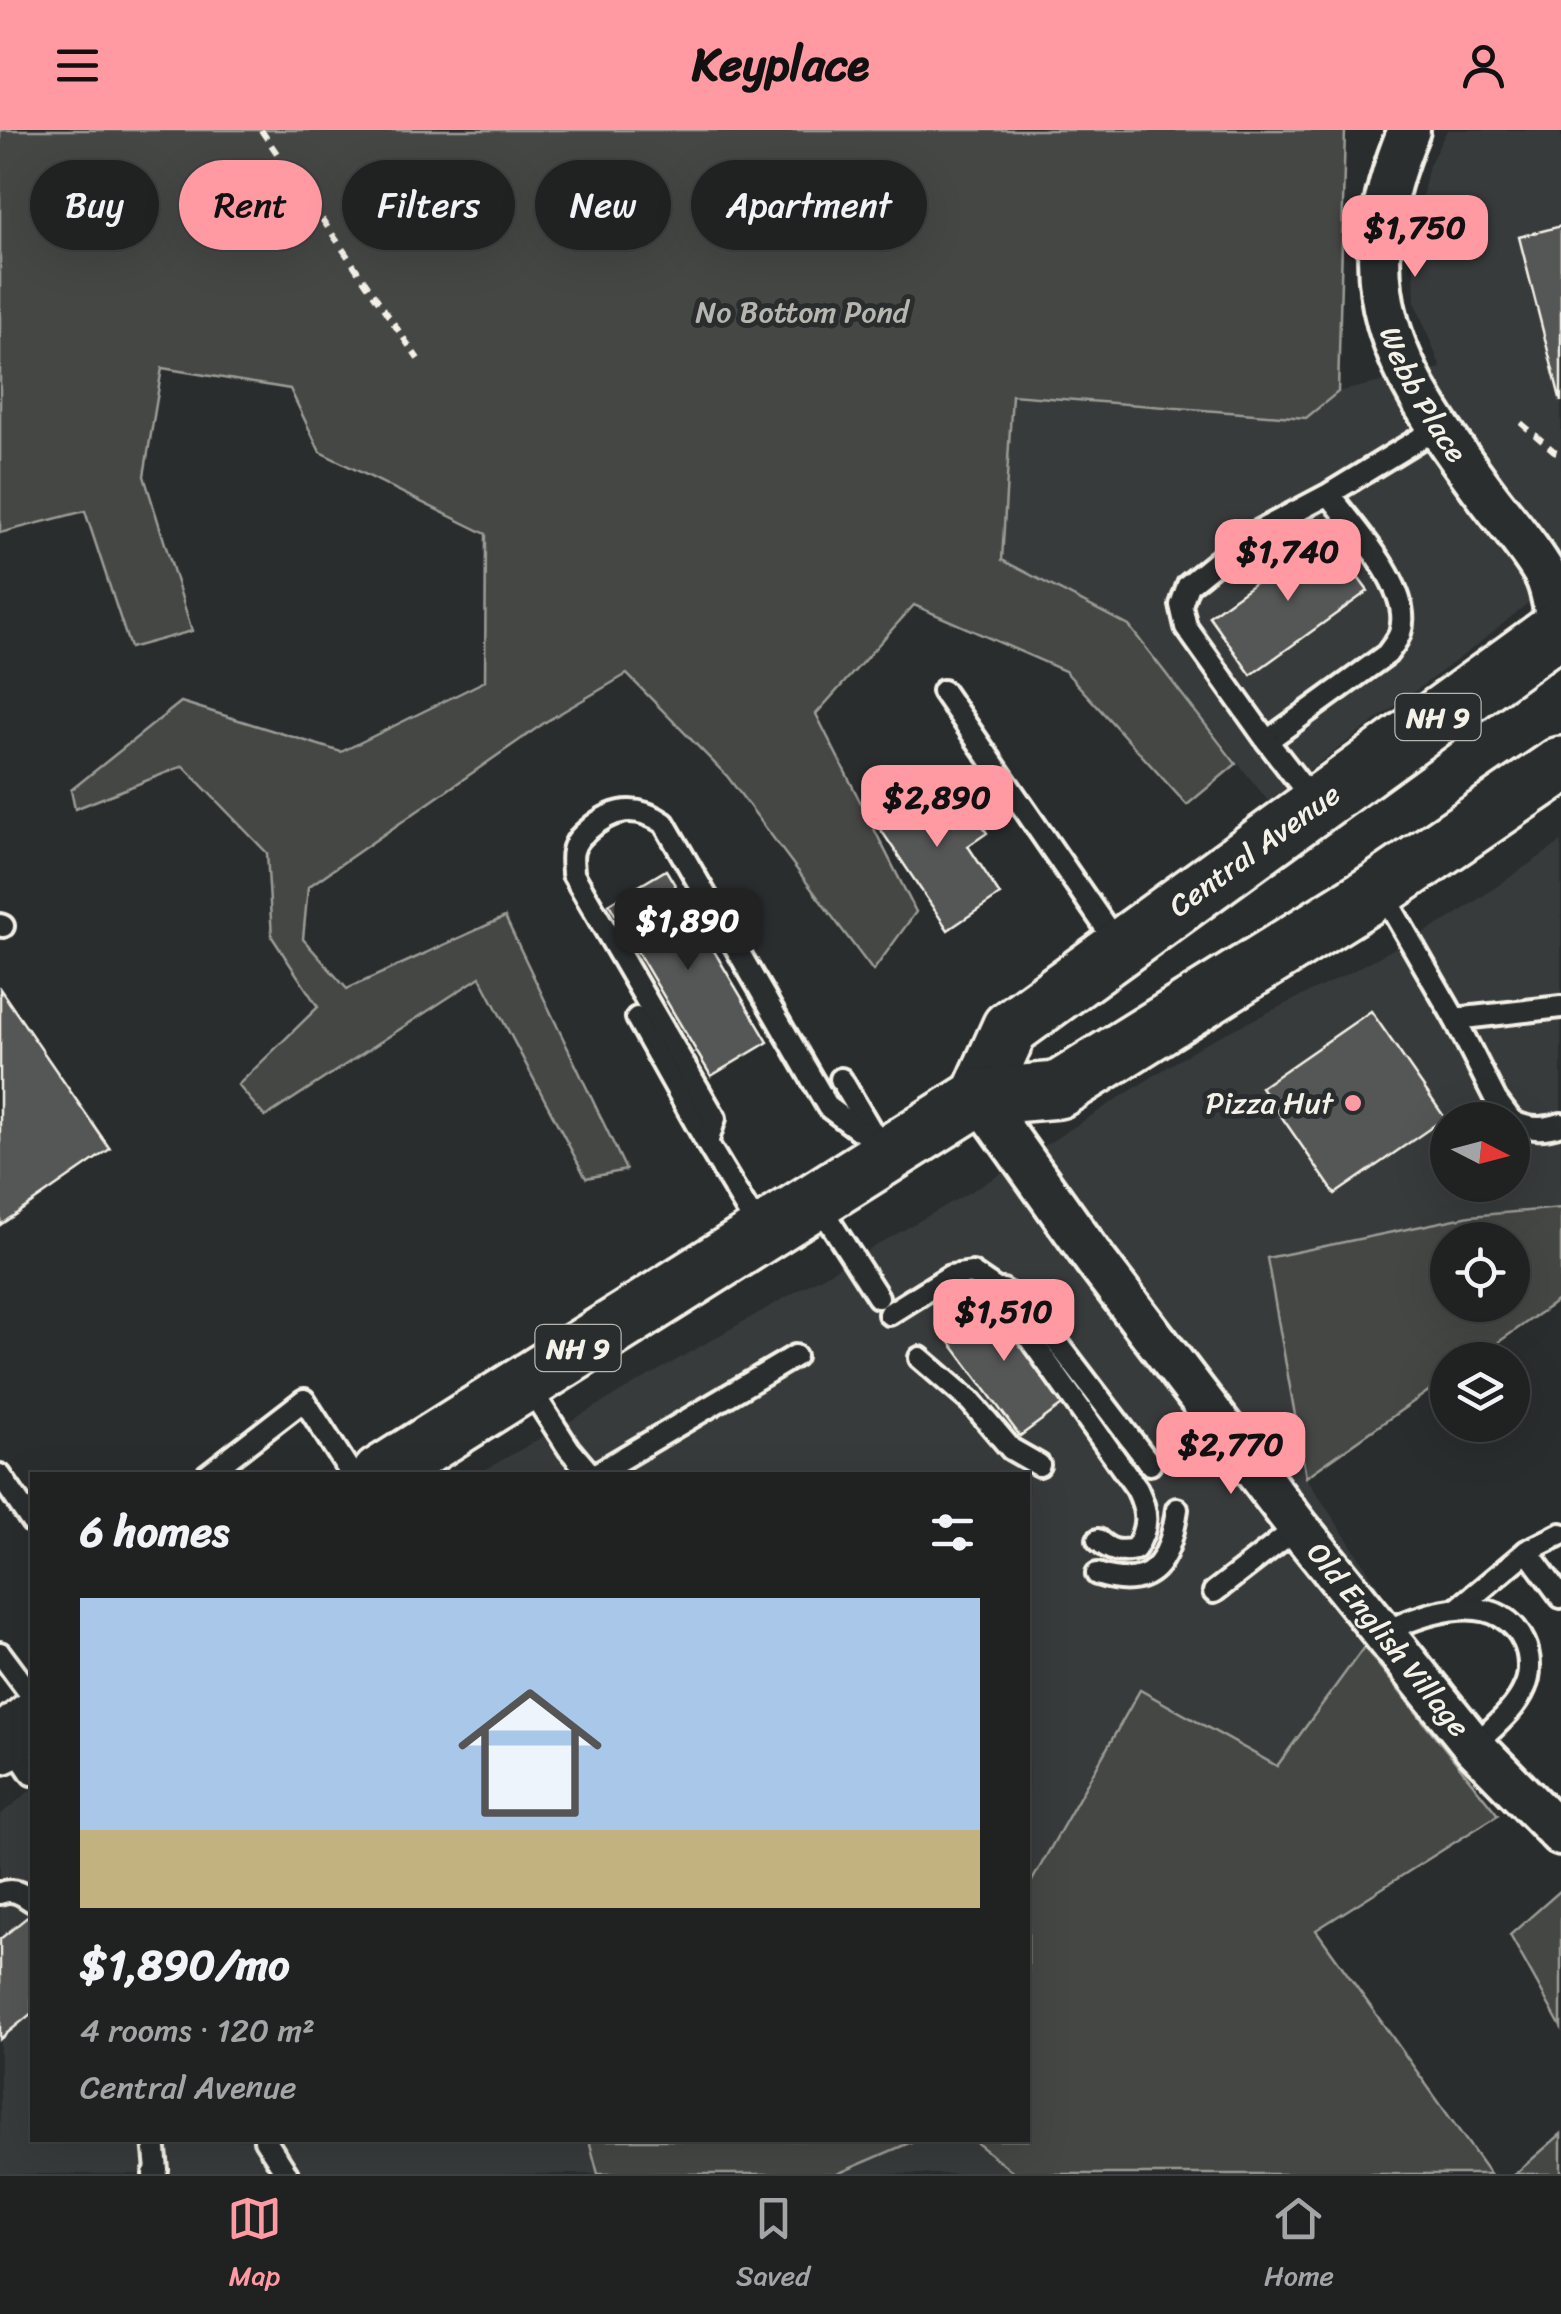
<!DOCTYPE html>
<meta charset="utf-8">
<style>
:root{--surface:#202222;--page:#282a2a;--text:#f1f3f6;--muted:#a2a4a5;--line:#3d3f40;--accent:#ff9aa2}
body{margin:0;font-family:Sriracha,sans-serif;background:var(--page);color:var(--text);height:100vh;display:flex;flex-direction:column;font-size:38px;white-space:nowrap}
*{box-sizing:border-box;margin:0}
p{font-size:32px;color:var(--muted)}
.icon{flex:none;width:55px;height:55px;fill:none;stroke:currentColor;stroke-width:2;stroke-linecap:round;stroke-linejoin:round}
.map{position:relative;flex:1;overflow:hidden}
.details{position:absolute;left:30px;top:1342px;width:1000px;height:670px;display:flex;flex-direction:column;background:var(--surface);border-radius:0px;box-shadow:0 10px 40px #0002,0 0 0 2px var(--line)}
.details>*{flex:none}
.top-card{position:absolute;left:30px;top:30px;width:1000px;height:90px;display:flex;gap:20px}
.needle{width:65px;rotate:96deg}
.buttons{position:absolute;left:1430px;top:972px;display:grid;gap:20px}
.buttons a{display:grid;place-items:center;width:100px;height:100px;border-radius:50%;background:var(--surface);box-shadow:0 10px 40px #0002,0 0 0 2px var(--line);font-size:50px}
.price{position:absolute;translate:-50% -85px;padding:0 22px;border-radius:20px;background:var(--accent);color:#111;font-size:32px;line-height:65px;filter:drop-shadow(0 2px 5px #0008)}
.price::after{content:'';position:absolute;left:50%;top:60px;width:30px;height:22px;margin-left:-15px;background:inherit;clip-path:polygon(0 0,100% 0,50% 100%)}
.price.active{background:#222;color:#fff}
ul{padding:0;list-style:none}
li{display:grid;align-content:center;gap:20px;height:530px;padding:0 50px}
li+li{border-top:2px solid var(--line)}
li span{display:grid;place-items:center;height:310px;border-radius:0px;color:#555}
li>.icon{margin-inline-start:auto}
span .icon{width:180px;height:180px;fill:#fffc;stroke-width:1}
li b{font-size:42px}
h2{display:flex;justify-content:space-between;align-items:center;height:120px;padding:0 50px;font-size:42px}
.pill{padding:0 35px;border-radius:45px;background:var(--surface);box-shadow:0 10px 40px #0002,0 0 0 2px var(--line);font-size:35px;line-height:90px}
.pill.active{background:var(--accent);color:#111}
header{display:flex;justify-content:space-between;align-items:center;height:130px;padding:0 50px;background:var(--accent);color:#111;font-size:45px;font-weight:800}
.tabs{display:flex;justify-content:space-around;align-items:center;height:140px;border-top:2px solid var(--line);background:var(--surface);font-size:28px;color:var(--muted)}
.tabs a{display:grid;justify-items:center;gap:5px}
.tabs .active{color:var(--accent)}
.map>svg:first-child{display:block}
</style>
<header><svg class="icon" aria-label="menu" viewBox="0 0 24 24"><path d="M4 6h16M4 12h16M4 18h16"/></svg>Keyplace<svg class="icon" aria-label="person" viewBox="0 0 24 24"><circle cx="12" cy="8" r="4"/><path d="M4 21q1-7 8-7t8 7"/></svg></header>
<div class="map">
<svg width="1561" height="2044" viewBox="0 0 1561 2044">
<rect width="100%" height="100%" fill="#2a2d2e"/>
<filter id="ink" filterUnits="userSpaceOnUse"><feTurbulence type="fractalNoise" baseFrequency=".01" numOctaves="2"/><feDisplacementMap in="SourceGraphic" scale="20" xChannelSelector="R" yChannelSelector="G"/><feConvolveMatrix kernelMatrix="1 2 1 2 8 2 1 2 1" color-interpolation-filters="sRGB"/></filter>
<g filter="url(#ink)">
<g fill="#373a3a" fill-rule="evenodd">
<path d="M1447 0H1561V446L1477 515 1268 671 1129 496 1002 430 1013 264 1306 288 1338 262 1441 238 1415 172 1413 108 1429 35Z"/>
<path d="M1561 712V1078L1470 1086 1267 1129 1306 1347 1378 1456 1364 1517 1277 1636 1140 1561 1028 1758V1345H476L994 1048 1205 913 1345 845 1451 788ZM1448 990H1512V1055H1448Z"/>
<path d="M32 1659V2010H589L598 2044H0V1685Z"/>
<path d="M916 2010H973L1016 2044H837Z"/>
</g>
<g fill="#444645" stroke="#9c9c96" stroke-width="2.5" fill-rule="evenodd">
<path d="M0 0H1345L1338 262 1306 288 1012 265 1002 430 1129 496 1236 634 1187 675 1065 541 914 475 816 584 916 782 873 841 727 646 627 544 547 591 308 757 303 809 347 859 505 787 626 1040 586 1048 480 847 265 987 238 955 318 877 272 807 267 723 183 636 75 679 71 660 181 572 341 622 485 551 486 404 320 322 290 259 162 238 144 346 192 501 130 518 85 381 0 403Z"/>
<path d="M1561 1078V1168L1473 1230H1448L1447 1248 1306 1347 1267 1128 1470 1086ZM1448 1110H1512V1175H1448Z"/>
<path d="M1364 1517 1498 1685 1316 1800 1490 2044H1016L973 2010H1028V1758L1140 1560 1277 1636Z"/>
<path d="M1561 1760V1897L1510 1805Z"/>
<path d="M1561 2004V2044H1515Z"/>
<path d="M589 2010H916L837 2044H598Z"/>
</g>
<g fill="#555756" stroke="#f4f1e8" stroke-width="2.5">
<path d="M1561 96V272L1519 107Z"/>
<path d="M1325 403 1368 461 1251 545 1209 486Z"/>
<path d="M925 644 958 693 973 682 987 703 968 716 1000 765 948 800 869 682Z"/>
<path d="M666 740 768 912 711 946 609 774Z"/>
<path d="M0 859 110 1019 0 1095Z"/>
<path d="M1371 881 1445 988 1335 1064 1261 957Z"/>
<path d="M989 1162 1069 1270 1020 1306 940 1199Z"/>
<path d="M31 1784 32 1883 0 1909V1809Z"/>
</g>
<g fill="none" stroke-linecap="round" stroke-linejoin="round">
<g stroke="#f4f1e8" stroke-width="28">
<g id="service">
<path d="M1329 364C1353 397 1415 460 1400 503 1398 510 1391 518 1387 524L1267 611 1186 497 1181 475 1188 455 1246 408 1329 364 1437 298"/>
<path d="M943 561 1118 815"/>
<path d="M1267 611 1315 673"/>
<path d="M1382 762 1455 889 1561 877"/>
<path d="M0 795 3 796"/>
<path d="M637 888 707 1013 761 1103"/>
<path d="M1455 889 1496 970 1511 990"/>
<path d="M841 949 875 1007"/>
<path d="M1512 991C1528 1000 1544 1000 1561 994"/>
<path d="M707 1013 715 988 573 744C573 737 571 728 573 721 575 712 580 707 587 701 612 678 636 674 664 693L828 977 859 1000 875 1007"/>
<path d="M817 1072 878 1167"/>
<path d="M1003 1160 1037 1186 1150 1334"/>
<path d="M889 1184 950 1146 972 1143 994 1158 1137 1359C1148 1382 1149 1397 1135 1419 1119 1423 1110 1421 1098 1410"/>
<path d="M920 1228 971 1272 1011 1319 1039 1335"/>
<path d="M527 1254 569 1319 591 1345"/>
<path d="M0 1345 32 1392"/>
<path d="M207 1345 304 1270 352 1345"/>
<path d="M594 1345 795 1226"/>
<path d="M1527 1421 1561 1467"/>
<path d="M1097 1444C1154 1463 1170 1430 1177 1379"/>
<path d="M1214 1462 1298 1397"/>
<path d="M1460 1477 1527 1421 1561 1404"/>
<path d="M1384 1502C1426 1482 1498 1457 1524 1512 1530 1525 1531 1544 1525 1557 1515 1581 1492 1598 1474 1616"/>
<path d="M0 1523 32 1566"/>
<path d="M10 1611 32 1644"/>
<path d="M0 1763C13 1758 21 1763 32 1771"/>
<path d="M265 2010 287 2044"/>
<path d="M154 2044 157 2040 154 2010"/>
</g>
</g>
<g stroke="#f4f1e8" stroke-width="48">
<g id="minor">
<path id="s1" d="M1409 0C1344 155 1392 238 1485 363 1504 389 1528 415 1544 443 1554 460 1553 483 1561 501"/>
<path id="s2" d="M979 967 1095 1130 1298 1397 1474 1616 1561 1705"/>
</g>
</g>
<g stroke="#f4f1e8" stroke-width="62">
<g id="primary">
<path id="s3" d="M979 967 1010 898 1561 497"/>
<path d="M380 1345 979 967 1058 960 1380 759 1561 635"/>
<path d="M0 1616 32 1590"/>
</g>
</g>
<g stroke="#f4f1e8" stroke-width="6" stroke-dasharray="10 8" stroke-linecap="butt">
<path d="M261 0 418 229"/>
<path d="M1521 293 1554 321 1561 323"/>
</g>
<use href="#service" stroke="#2a2d2e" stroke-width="20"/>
<use href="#minor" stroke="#2a2d2e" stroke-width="40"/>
<use href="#primary" stroke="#2a2d2e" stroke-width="55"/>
</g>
</g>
<circle fill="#ff9aa2" stroke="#2a2d2e" stroke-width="4" cx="1353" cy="973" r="10"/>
<g text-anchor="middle" stroke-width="10" stroke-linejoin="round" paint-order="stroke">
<g fill="#2a2d2e" stroke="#b7b6b0" stroke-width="2.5">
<rect x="1395.5" y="564" width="85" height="46" rx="8"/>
<rect x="535.5" y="1195" width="85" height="46" rx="8"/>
</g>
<g font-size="28" font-weight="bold" fill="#f4f1e8">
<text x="1438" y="597">NH 9</text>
<text x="578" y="1228">NH 9</text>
</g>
<g font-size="30" fill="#b6b5af" stroke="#2a2d2e">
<text x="802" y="192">No Bottom Pond</text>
</g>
<g font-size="30" fill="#f4f1e8" stroke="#2a2d2e">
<text dy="10" stroke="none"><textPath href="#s1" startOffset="278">Webb Place</textPath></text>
<text dy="10" stroke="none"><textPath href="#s3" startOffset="378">Central Avenue</textPath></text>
<text dy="10" stroke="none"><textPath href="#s2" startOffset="680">Old English Village</textPath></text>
</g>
<g font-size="30" fill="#f4f1e8" stroke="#2a2d2e" text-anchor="end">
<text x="1333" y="983">Pizza Hut</text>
</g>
</g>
</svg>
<div class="buttons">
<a><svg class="needle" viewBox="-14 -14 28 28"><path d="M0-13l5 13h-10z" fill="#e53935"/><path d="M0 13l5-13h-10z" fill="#a2a4a5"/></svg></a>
<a><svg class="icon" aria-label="locate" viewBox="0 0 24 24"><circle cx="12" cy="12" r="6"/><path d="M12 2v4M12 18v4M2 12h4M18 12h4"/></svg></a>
<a><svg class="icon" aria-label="layers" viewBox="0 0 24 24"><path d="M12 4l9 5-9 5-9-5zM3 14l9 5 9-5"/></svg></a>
</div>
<b class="price" style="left:1415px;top:150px">$1,750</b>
<b class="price" style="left:1288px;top:474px">$1,740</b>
<b class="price" style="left:937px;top:720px">$2,890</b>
<b class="price active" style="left:688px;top:843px">$1,890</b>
<b class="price" style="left:1004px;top:1234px">$1,510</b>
<b class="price" style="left:1231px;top:1367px">$2,770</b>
<div class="top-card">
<a class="pill">Buy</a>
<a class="pill active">Rent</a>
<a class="pill">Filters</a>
<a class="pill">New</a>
<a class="pill">Apartment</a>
</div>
<section class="details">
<h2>6 homes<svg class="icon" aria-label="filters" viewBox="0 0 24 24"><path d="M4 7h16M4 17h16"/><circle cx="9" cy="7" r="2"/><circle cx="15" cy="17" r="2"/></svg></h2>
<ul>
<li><span style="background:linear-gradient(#a9c7e8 75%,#c2b280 0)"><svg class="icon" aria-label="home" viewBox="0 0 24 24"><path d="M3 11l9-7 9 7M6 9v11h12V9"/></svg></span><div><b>$1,890/mo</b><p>4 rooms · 120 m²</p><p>Central Avenue</p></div></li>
</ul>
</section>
</div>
<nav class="tabs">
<a class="active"><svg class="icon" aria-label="map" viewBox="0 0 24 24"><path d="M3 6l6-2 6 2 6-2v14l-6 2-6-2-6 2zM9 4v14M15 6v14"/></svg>Map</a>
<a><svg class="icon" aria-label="saved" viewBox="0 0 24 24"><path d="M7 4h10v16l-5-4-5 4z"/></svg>Saved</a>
<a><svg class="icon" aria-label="home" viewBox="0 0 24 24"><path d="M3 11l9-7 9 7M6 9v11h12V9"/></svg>Home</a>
</nav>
